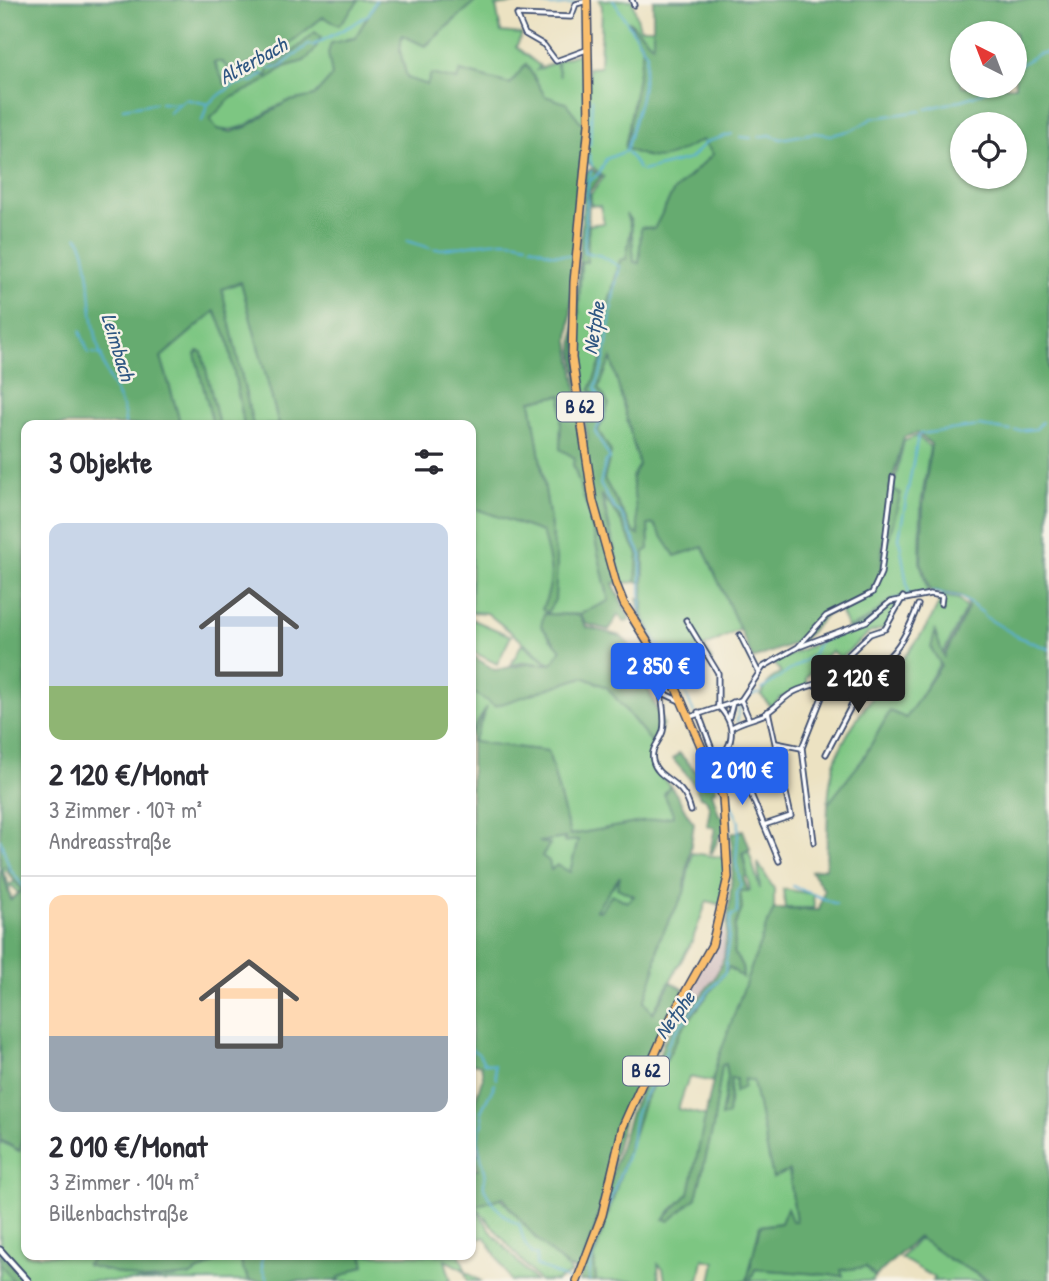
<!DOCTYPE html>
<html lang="de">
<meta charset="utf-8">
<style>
:root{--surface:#fff;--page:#f2f2f3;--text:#2b2b33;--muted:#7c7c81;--line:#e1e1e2;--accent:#2563eb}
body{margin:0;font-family:"Patrick Hand",sans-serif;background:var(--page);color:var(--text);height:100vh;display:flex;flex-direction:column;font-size:26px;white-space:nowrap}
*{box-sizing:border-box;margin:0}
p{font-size:23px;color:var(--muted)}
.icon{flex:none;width:38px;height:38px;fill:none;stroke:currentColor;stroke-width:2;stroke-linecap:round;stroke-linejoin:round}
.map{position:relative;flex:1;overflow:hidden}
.details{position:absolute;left:21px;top:420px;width:455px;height:840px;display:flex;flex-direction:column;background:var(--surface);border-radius:14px;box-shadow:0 2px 5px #0004}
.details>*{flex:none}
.needle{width:46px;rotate:318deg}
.buttons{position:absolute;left:950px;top:21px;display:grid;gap:14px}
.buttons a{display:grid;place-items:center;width:77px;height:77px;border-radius:50%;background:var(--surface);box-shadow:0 2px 5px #0004;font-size:35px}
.price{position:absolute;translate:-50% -60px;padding:0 16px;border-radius:7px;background:var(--accent);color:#fff;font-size:23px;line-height:46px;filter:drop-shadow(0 2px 4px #0008)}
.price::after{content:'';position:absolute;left:50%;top:42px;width:21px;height:16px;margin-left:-10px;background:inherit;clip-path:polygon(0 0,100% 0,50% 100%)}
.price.selected{background:#222;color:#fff}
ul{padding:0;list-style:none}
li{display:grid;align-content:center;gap:14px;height:371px;padding:0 28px}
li+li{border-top:2px solid var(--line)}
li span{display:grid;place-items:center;height:217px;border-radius:14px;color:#555}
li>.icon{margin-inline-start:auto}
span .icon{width:126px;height:126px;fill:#fffc;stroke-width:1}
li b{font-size:30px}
h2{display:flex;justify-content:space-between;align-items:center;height:84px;padding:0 28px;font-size:30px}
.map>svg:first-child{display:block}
</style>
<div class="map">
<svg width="1049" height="1281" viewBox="0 0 1049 1281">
<rect width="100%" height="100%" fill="#f7f3e8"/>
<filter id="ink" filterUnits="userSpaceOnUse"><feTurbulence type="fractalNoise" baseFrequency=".0143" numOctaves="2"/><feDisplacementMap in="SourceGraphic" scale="14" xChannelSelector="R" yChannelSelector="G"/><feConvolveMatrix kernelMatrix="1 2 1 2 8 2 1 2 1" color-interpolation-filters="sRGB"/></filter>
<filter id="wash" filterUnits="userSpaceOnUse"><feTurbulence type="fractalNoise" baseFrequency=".00686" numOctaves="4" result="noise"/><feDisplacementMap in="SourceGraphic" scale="28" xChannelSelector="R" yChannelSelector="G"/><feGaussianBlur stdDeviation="1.57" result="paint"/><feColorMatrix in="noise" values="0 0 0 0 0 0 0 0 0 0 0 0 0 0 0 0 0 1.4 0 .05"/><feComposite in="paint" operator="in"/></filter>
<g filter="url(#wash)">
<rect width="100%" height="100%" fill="#ece2c2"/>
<path fill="#d2bfc0" d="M718 930H724V958L714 979 693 1003 676 1012Z"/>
<g fill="#7dc682" stroke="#4c7a70" stroke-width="2">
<path d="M359 0H377L355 38 346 39C339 57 332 86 314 96 307 100 295 99 287 102 262 111 246 135 217 129L210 119 230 98 262 83 284 67 304 61 321 37 315 33 283 61 269 68 267 77 259 72 225 84 214 62 277 53 323 17 339 24Z"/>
<path d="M477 0H546L545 4 524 2 496 6 501 32 522 34 516 47 540 66 537 70 556 62 560 77 557 61 584 52 587 130 566 104 545 96 526 64 510 84 460 71 457 80 428 85 407 78 400 51 402 35 426 46Z"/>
<path d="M599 0H632L640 28H654L653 45 630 23 643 49 625 148 696 143 702 140 713 154 673 192 639 263 634 262 631 229 626 260 620 261 603 326V357L590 390C598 400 602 406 599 419L591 422 577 351 581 262H586L589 225 604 223 600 206 591 205V194L604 177 586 161 588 68 600 67 602 6Z"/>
<path d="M241 282 279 425H253L221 288Z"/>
<path d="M216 310 228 340 244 425H181L161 357Z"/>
<path d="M611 357 639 465 632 477 640 535 634 533 604 479 611 452 598 430 605 418 599 388Z"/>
<path d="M562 395 560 449 575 458 573 464 589 513 609 601 579 614 544 615 550 638 561 649 552 665 487 613 471 612V507L543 532 552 566 547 613 557 565 531 401Z"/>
<path d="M917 436 930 447 921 504 920 562 928 592 893 599 865 621 848 628 839 609 874 587 900 494 893 489 904 441Z"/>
<path d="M602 493 618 516 638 554 636 582 622 583Z"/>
<path d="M654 524 703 546 737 617 739 630 704 647 712 660 681 673 671 653 663 654 643 615 644 551 649 549 648 525Z"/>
<path d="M942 596 959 599 966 608 942 656 935 633 940 663 906 719 890 711 863 759 828 804C829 789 831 770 837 756 861 696 918 656 942 596Z"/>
<path d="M902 599 885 628 869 633 841 658 831 651 820 662 828 669 824 676 814 668 806 678 807 686 780 698 771 707 761 695 769 681 781 672 773 662 867 622 891 602Z"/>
<path d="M471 619 511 636 497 664 471 651Z"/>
<path d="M522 643 549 665 526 662 511 665Z"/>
<path d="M583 677 607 687 653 744C647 763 656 772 670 786L664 794 675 816 570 835 548 751 472 742 484 714 471 733V691L495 706Z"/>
<path d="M566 838 578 840 570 872 551 871 542 856 538 842Z"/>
<path d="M749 852 760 889 758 863 774 889V908L717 1062 714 1082 689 1077 678 1109 708 1116 689 1194 667 1214 696 1198 713 1127 722 1064H726L728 1077 721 1116 728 1115 731 1078 736 1079V1091L744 1078 753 1080 773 1178 789 1170 796 1221 792 1222 787 1209 781 1223 760 1226 747 1281H711L715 1262 703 1259 699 1281H665L663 1269 658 1264 659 1281H596L594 1258 643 1104 682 1029 729 967 743 977 742 966 734 953 735 925 742 909 740 891 750 890 743 853Z"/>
<path d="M692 853 727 858 721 905 707 901 692 941 652 1014 644 1001 654 973 659 940 684 893Z"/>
<path d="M5 866 10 869 3 872 9 885 15 881 22 890 18 893 13 886 9 888 11 900 1 868Z"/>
<path d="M621 875 635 896 627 902 612 895 600 911H595Z"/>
<path d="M783 889 813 894 814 908H785Z"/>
<path d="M23 1135H26V1255H96L87 1265 193 1274 226 1255H241L242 1267 250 1281H0V1141L19 1151Z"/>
<path d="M500 1198 572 1273 556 1281H539L475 1206Z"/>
<path d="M471 1202 493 1234 535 1281H511L485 1237 471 1241Z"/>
<path d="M917 1240H922L987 1281H933L935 1278 901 1258Z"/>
<path d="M362 1255H460L466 1272 481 1281H468L464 1270 445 1260 451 1281H339L337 1278 365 1265Z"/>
<path d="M866 1267 875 1277 872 1281H750L755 1269 842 1276 840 1270Z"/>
</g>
<g fill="#66ab70" stroke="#406d67" stroke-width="2" fill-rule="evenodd">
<path d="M0 0H359L339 25 323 17 277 53 231 71 222 62H214L225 84 259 72 267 77 269 68 283 61 315 32 321 37 313 53 304 61 284 67 262 83 231 98 210 119 217 129 231 132 246 127 286 102 314 96 332 76 328 53 331 43 355 38 377 0H477L425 46 402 35 400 51 407 78 427 85 431 74 457 80 460 71 510 84 526 64 545 96 566 103 587 130 581 165 569 341 585 442 588 440 573 350 585 173 591 169 601 177 589 192 587 262H581L577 351 592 422 599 419C602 406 598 400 590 390L603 357V326L620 260 626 259 631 229 626 214 631 221 634 262 639 263 641 227 654 229 673 192 713 154 702 140C668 157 662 166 625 148L643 49 628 20 653 45V0H1049V1281H991L950 1260 918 1237 875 1277 866 1267 841 1270 843 1276 755 1269 750 1281H747L760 1226 781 1223 787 1208 792 1221H796L789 1171 773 1178 753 1081 744 1079V1087L735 1092 736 1079 731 1078 728 1115 721 1117 728 1077 726 1064 722 1065 713 1127 696 1198 669 1221 664 1219 689 1193 717 1062 767 924 774 909 819 910 824 890 811 871 826 868 828 804 863 759 890 711 906 718 941 665 931 648 935 631 944 657 968 608 967 602 960 596 930 591 921 562 923 505 931 444 917 433 904 437 890 488 901 493 888 542H883L881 576 865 596 826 615 803 640 753 659 703 547 675 556 654 524 648 525 649 549 644 552 642 582H636L638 554 618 516 601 494 622 583H613L630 620 625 622 618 615 609 630 586 624 580 614 609 601 589 513 573 464 575 458 560 449 562 395 531 401 557 565 555 600 547 613 542 609C556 578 551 564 542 532L471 507V425H279L241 282 222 289 253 425H244L228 340 215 311 161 357 181 425H26V1135H23L20 1151 0 1140V1092L3 1091 0 1087ZM962 33H1015V86H962ZM962 124H1015V177H962ZM611 358 639 465 632 477 639 535 634 533 604 479 611 452 598 430 609 404 599 388ZM5 866 9 869 8 873 22 890 11 900 1 868Z"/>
<path d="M198 351 202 352 219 425H213L195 354Z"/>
<path d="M638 598H642L643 615 663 654 671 652 686 682 678 686 640 624Z"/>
<path d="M544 614 579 615 586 627 620 636 629 644 663 724 653 744 607 687 583 677 495 706 471 691V655L495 670 527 664H552L561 650 541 626Z"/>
<path d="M487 707 473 742 548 751 570 835 674 816 664 794 670 786C680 796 683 811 694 823L684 893 659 940 654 973 644 1002 653 1013 671 982 685 990 625 1115 594 1232 579 1271C558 1268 515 1215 503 1197L475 1206 471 1196V1169H478L474 1155 478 1154V1145L471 1140V1113L483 1077 481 1065 471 1063V733ZM565 838 564 842 578 840 570 872 557 865 551 870 549 861 542 856 550 844 539 842ZM620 876 617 888 634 896 627 902 612 894 600 911 596 910Z"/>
<path d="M679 753 706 782 716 784V790L712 792 719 815 724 817 725 836 720 835 712 853 710 852 715 828 707 825 710 808 706 799 700 797C695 782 683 772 673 759Z"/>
<path d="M743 830 750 849 742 853 747 874 744 879 748 891H740L742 909 735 925 734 953 742 966 743 978 729 967 682 1029 643 1104 594 1258 596 1281H579L631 1112 641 1089 651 1079 664 1042 684 1011 688 1012 714 979 724 958 733 866 731 834Z"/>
<path d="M0 1254 26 1281H13L0 1263Z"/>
<path d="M96 1255H229L190 1276 144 1280 86 1265Z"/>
<path d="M241 1255H362L365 1265 338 1278 339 1281H250L242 1267Z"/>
</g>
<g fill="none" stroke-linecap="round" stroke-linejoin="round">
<g stroke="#5ab0d6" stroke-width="2">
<path d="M522 0 551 6 575 4"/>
<path d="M613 0 647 54 641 97 626 151 606 159 600 172 588 183 584 252 602 256 620 267C607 307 612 349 595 388L604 406 603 417 595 432 610 458 606 461 600 484 614 508 621 513 641 555V619L678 675 694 713"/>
<path d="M354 24 369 14 376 0"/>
<path d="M1015 68 1038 54 1049 52"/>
<path d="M269 69 280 67 309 44 312 46 352 25"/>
<path d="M160 103 176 104"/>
<path d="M123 108 155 103"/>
<path d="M926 109C950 103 973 99 994 86"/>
<path d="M169 113 185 99 208 104 233 85 254 81 264 73"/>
<path d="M202 121 207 106"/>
<path d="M740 137 751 138"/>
<path d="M758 137 770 135 781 139 814 133 832 135 852 130 873 118 921 111"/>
<path d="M590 145 592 99"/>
<path d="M628 153 639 169"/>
<path d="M589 154 592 166"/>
<path d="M642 171 690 159 706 142 732 134"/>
<path d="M588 183 591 171"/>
<path d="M77 236C91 252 89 302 94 326 97 343 102 363 109 379 116 394 126 408 125 425"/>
<path d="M407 241 430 248"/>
<path d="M531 246 552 254 573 256"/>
<path d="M434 249C466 250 495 235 527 244"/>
<path d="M80 331 89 354"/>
<path d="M93 353 102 355"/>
<path d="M1016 431 1036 429 1042 422"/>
<path d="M920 434 979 426 1011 431"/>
<path d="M931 592 961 597 983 613"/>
<path d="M909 596 899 538 918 436"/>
<path d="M893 600 925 593"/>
<path d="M984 616 1018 637 1049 649"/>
<path d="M762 689 813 655 820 641 843 632"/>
<path d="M749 696 759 693"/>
<path d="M737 722 740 704"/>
<path d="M706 740 711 758"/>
<path d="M0 839 10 869 26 890"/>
<path d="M793 886 836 904"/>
<path d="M471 1049 479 1054 484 1063 494 1065 496 1079"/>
<path d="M495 1084 481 1111 483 1124C473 1140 481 1155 485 1171 487 1176 483 1181 484 1187 488 1201 508 1221 519 1224L525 1244 533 1255H537L536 1265 571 1281"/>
<path d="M262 1255V1269L268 1281"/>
<path d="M590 1281C585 1258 620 1176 629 1151 633 1139 632 1125 636 1113 641 1096 656 1083 660 1065H663L668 1044 675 1032 725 972 731 916 737 913V892L741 885 736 862 739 822 714 766"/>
</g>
</g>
</g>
<g filter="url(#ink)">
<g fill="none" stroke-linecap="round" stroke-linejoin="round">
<g stroke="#3a4a6d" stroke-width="7">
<g id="minor">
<path d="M632 0 634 5"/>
<path d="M517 15 525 34 544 45 556 61 586 50"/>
<path d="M518 15 571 17 576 4 587 1"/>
<path d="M686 620 718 673V706"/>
<path d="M740 635 758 671"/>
<path d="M801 646 867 621 890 602 930 594 942 596 941 604"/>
<path d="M652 678 667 695 682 702"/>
<path d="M668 678 660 688C662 699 666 720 663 731 660 742 650 748 653 761 658 781 683 778 691 811"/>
<path d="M741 700 749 719"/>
<path d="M698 712 716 760"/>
<path d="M690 717 741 700 763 667 798 647 826 616 872 593 881 573 893 477"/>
<path d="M729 717 733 702"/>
<path d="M732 727C742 721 753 719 763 715 776 709 784 695 798 690 863 666 890 683 918 605"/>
<path d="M776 743 801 748"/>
<path d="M726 751 737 761 779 861"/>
<path d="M826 754 865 680V673"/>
<path d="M711 764C735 749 738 726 718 706"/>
<path d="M764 825 791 816 768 711"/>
<path d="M814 842 802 748 805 740 824 692 826 676 870 634 885 629 903 597"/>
</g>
</g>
<g stroke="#3a4a6d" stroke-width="9">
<path id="tertiary" d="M0 1250 28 1281"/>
</g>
<g stroke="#3a4a6d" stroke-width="10">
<g id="primary">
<path d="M587 0 589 124 574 282 572 358 593 501 616 584 624 604 634 619"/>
<path d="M577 1281 602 1215 623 1126 672 1016 712 945 728 877 723 797 675 686 632 617"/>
</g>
</g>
<use href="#minor" stroke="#fff" stroke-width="3.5"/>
<use href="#tertiary" stroke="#fff" stroke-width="5"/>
<use href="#primary" stroke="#f9be6d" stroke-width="7"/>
</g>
</g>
<g text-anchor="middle" stroke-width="5" stroke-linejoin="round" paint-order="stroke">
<g fill="#f7f3e8" stroke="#5d6a87" stroke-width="2">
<rect x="557" y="392.5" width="46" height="29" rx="5"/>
<rect x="623" y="1056.5" width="46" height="29" rx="5"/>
</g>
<g font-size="18" font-weight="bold" fill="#1b2f5e">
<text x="580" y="413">B 62</text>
<text x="646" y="1077">B 62</text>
</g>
<g font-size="21" font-style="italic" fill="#2e5682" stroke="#f7f3e8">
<text transform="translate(253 61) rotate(-29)" y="7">Alterbach</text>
<text transform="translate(594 328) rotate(-81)" y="7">Netphe</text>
<text transform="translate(118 347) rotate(73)" y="7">Leimbach</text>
<text transform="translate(675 1015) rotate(-54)" y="7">Netphe</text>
</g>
</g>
</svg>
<div class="buttons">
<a><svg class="needle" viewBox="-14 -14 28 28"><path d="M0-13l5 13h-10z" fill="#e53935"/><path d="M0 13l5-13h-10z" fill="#7c7c81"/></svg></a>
<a><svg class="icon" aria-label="locate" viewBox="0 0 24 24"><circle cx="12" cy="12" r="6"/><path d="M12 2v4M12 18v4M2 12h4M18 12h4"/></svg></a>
</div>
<b class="price" style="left:658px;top:703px">2 850 €</b>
<b class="price selected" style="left:858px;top:715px">2 120 €</b>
<b class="price" style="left:742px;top:807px">2 010 €</b>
<section class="details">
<h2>3 Objekte<svg class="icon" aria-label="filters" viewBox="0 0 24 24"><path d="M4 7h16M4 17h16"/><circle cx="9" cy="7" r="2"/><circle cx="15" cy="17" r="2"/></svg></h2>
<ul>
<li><span style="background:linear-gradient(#c9d6e8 75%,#8fb573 0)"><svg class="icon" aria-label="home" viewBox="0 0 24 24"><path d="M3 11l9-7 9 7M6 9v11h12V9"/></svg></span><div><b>2 120 €/Monat</b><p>3 Zimmer · 107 m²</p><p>Andreasstraße</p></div></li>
<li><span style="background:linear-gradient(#ffd9b3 65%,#9aa5b1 0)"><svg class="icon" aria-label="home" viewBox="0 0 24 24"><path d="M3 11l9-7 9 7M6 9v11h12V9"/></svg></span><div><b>2 010 €/Monat</b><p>3 Zimmer · 104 m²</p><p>Billenbachstraße</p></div></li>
</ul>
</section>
</div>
